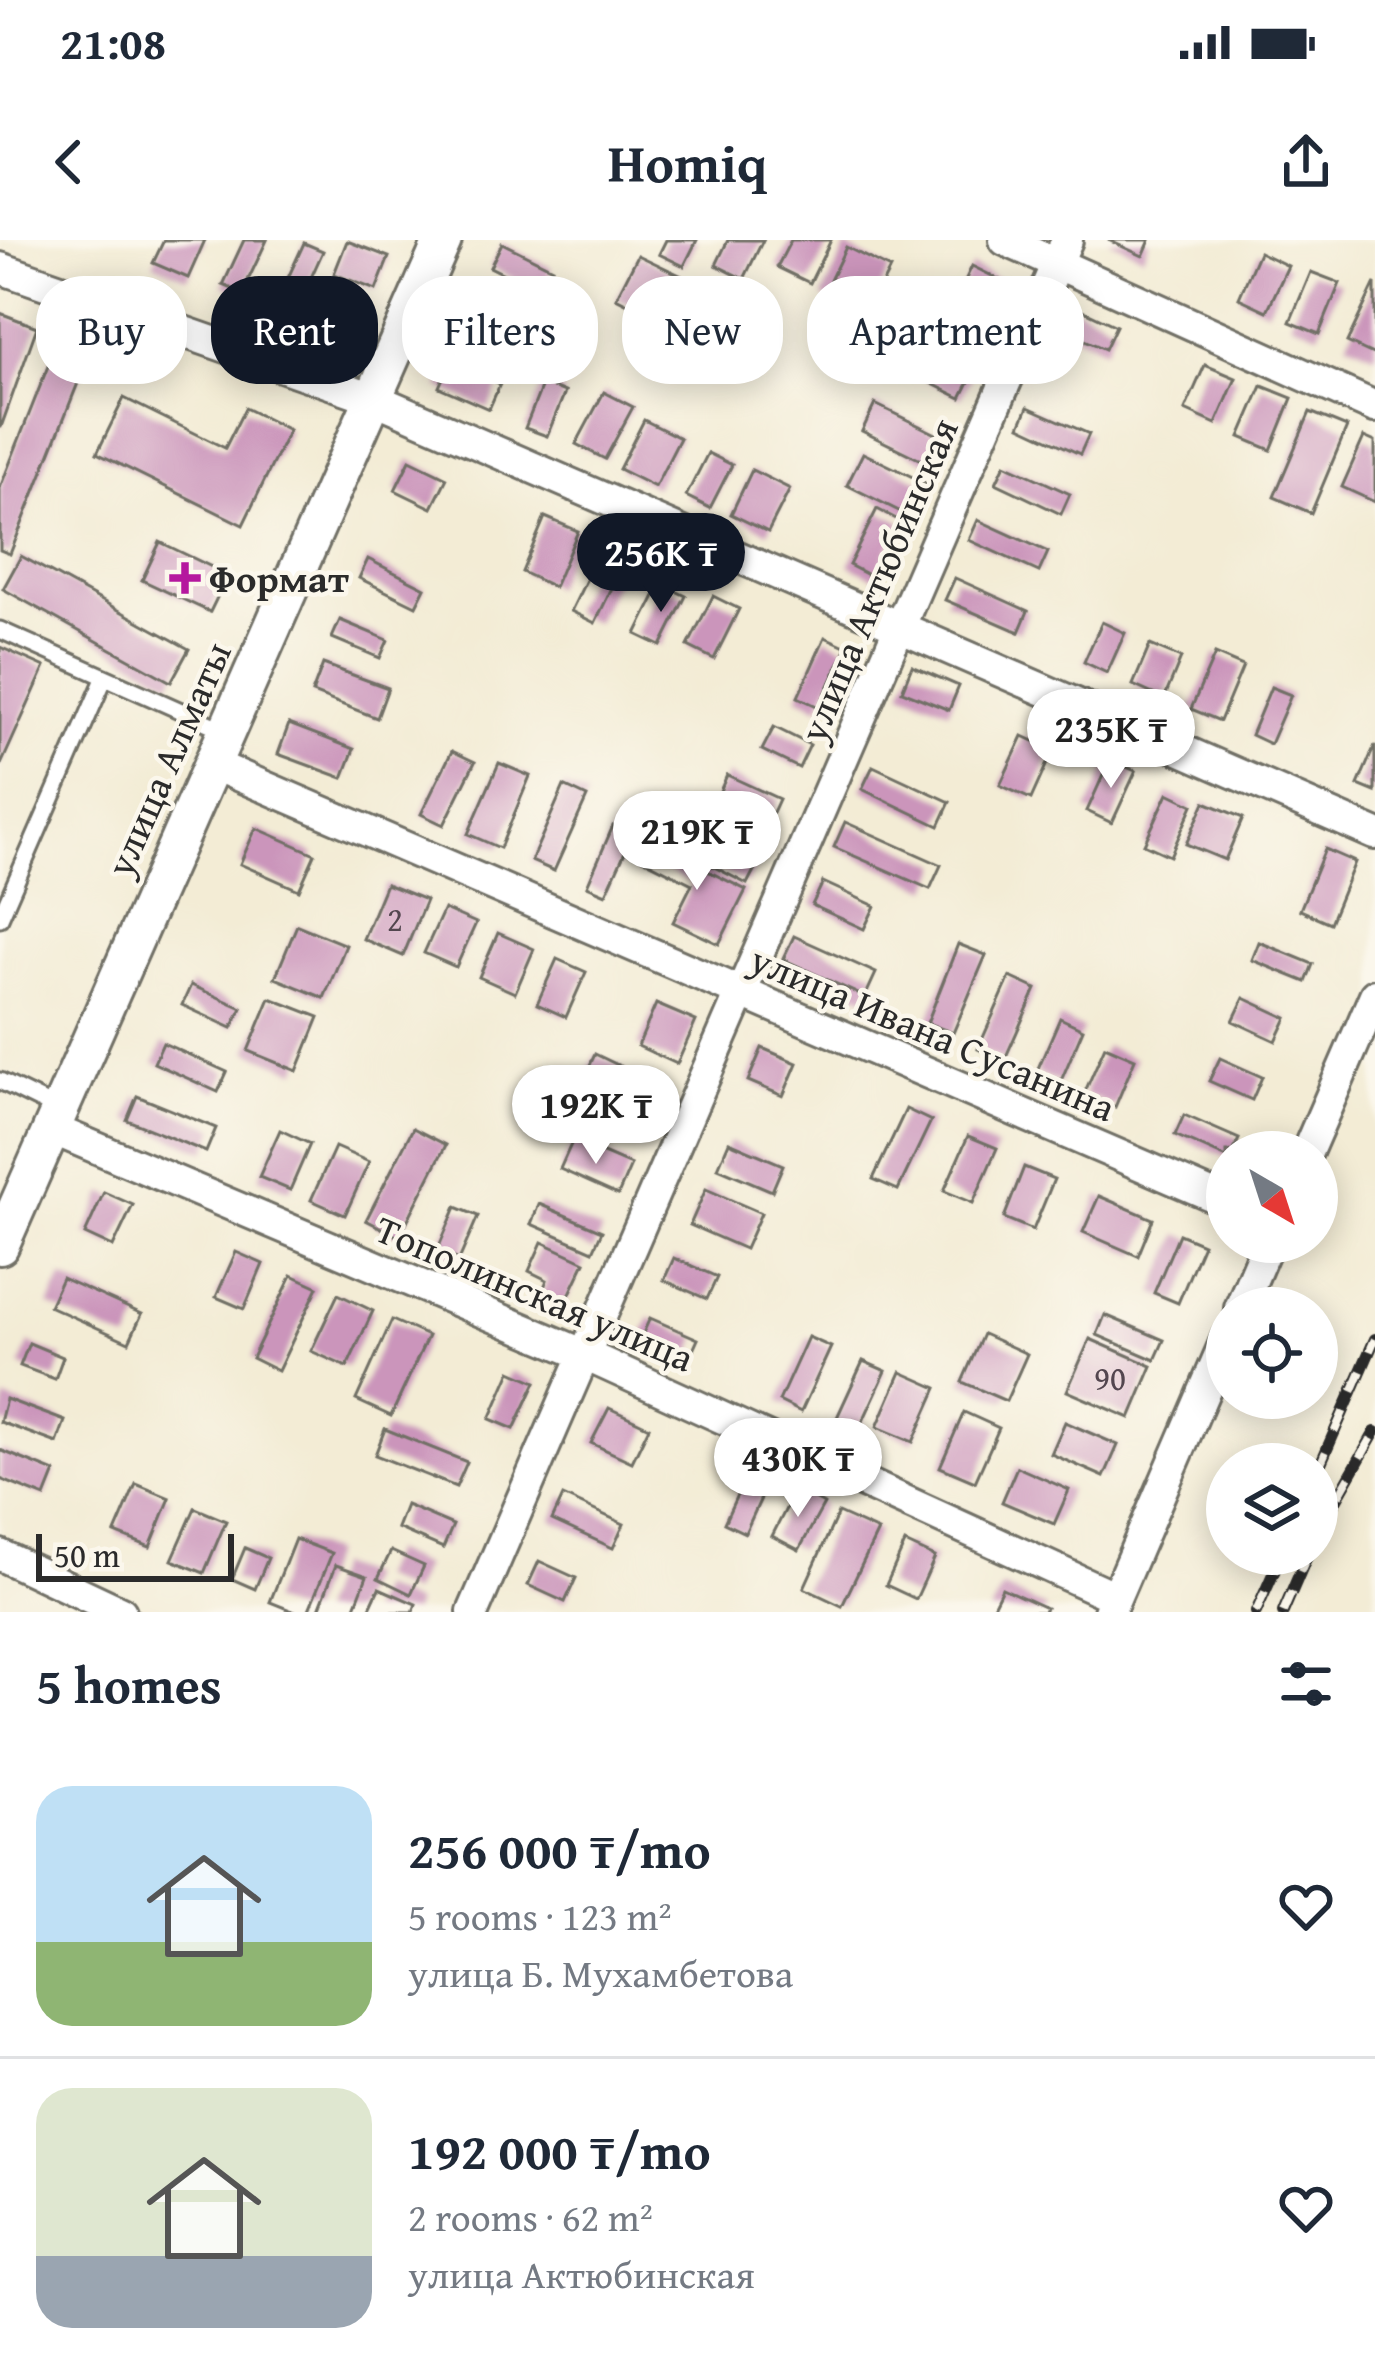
<!DOCTYPE html>
<meta charset="utf-8">
<style>
:root{--surface:#fff;--page:#f6f6f7;--text:#1f2937;--muted:#747a83;--line:#e0e1e3;--accent:#111827}
body{margin:0;font-family:"Gentium Book Plus",serif;background:var(--page);color:var(--text);height:100vh;display:flex;flex-direction:column;font-size:45px;white-space:nowrap}
*{box-sizing:border-box;margin:0}
p{font-size:39px;color:var(--muted)}
.icon{flex:none;width:66px;height:66px;fill:none;stroke:currentColor;stroke-width:2;stroke-linecap:round;stroke-linejoin:round}
.map{position:relative;height:1372px;overflow:hidden}
.drawer{display:flex;flex-direction:column;background:var(--surface);flex:1}
.drawer>*{flex:none}
.top-card{position:absolute;left:36px;top:36px;width:1305px;height:108px;display:flex;gap:24px}
.needle{width:78px;rotate:141deg}
.controls{position:absolute;left:1206px;top:891px;display:grid;gap:24px}
.controls a{display:grid;place-items:center;width:132px;height:132px;border-radius:50%;background:var(--surface);box-shadow:0 6px 30px #0003;font-size:60px}
.scale{position:absolute;left:36px;bottom:30px;width:198px;box-sizing:border-box;padding-left:12px;border:6px solid #2b2b2b;border-top:0;font-size:33px;line-height:42px;white-space:nowrap;color:#2b2b2b;-webkit-text-stroke:9px #fbf7ec;paint-order:stroke}
.price{position:absolute;translate:-50% -102px;padding:0 27px;border-radius:42px;background:#fff;color:#222;font-size:39px;line-height:78px;filter:drop-shadow(0 3px 6px #0008)}
.price::after{content:'';position:absolute;left:50%;top:72px;width:36px;height:27px;margin-left:-18px;background:inherit;clip-path:polygon(0 0,100% 0,50% 100%)}
.price.current{background:var(--accent);color:#fff}
ul{padding:0;list-style:none}
li{display:flex;align-items:center;gap:36px;height:300px;padding:0 36px}
li+li{border-top:3px solid var(--line)}
li span{display:grid;place-items:center;flex:none;width:336px;height:240px;border-radius:36px;color:#555}
li>.icon{margin-inline-start:auto}
span .icon{width:144px;height:144px;fill:#fffc;stroke-width:1}
li b{font-size:51px}
h2{display:flex;justify-content:space-between;align-items:center;height:144px;padding:0 36px;font-size:51px}
.pill{padding:0 42px;border-radius:48px;background:var(--surface);box-shadow:0 6px 30px #0003;font-size:42px;line-height:108px}
.pill.current{background:var(--accent);color:#fff}
.status{display:flex;justify-content:space-between;align-items:center;height:84px;padding:0 60px;background:var(--surface);direction:ltr}
.status svg{height:33px;fill:currentColor}
header{display:flex;justify-content:space-between;align-items:center;height:156px;padding:0 36px;background:var(--surface);font-size:54px;font-weight:600}
.map>svg:first-child{display:block}
</style>
<div class="status"><b>21:08</b><svg viewBox="0 0 49 12"><path d="M0 12V9h3v3zM5 12V6h3v6zM10 12V3h3v9zM15 12V0h3v12zM26 1h20v11H26zM47 4h2v5h-2z"/></svg></div>
<header><svg class="icon" aria-label="back" viewBox="0 0 24 24"><path d="M15 5l-7 7 7 7"/></svg>Homiq<svg class="icon" aria-label="share" viewBox="0 0 24 24"><path d="M12 15V3M7 8l5-5 5 5M5 13v7h14v-7"/></svg></header>
<div class="map">
<svg width="1375" height="1372" viewBox="0 0 1375 1372">
<rect width="100%" height="100%" fill="#fbf7ec"/>
<filter id="ink" filterUnits="userSpaceOnUse"><feTurbulence type="fractalNoise" baseFrequency=".00833" numOctaves="2"/><feDisplacementMap in="SourceGraphic" scale="24" xChannelSelector="R" yChannelSelector="G"/><feConvolveMatrix kernelMatrix="1 2 1 2 8 2 1 2 1" color-interpolation-filters="sRGB"/></filter>
<filter id="wash" filterUnits="userSpaceOnUse"><feTurbulence type="fractalNoise" baseFrequency=".004" numOctaves="4" result="noise"/><feDisplacementMap in="SourceGraphic" scale="48" xChannelSelector="R" yChannelSelector="G"/><feGaussianBlur stdDeviation="2.7" result="paint"/><feColorMatrix in="noise" values="0 0 0 0 0 0 0 0 0 0 0 0 0 0 0 0 0 1.4 0 .05"/><feComposite in="paint" operator="in"/></filter>
<g filter="url(#wash)">
<rect width="100%" height="100%" fill="#f3ecd5"/>
<g id="blocks">
<g fill="#cb95bb">
<path d="M164 0H205L188 38 153 23Z"/>
<path d="M244 0H267L242 53 223 45Z"/>
<path d="M666 0H697L684 26 659 14Z"/>
<path d="M728 0H763L744 39 716 25Z"/>
<path d="M791 0H831L810 43 777 27Z"/>
<path d="M1108 0H1150L1143 16Z"/>
<path d="M347 1 389 17 376 50 334 34Z"/>
<path d="M304 3 323 11 294 75 275 66Z"/>
<path d="M502 3 552 28 540 52 490 27Z"/>
<path d="M846 7 890 29 865 78 822 57Z"/>
<path d="M1259 12 1288 26 1267 71 1239 58Z"/>
<path d="M638 15 688 39 666 83 616 58Z"/>
<path d="M972 26 1004 42 979 91 948 76Z"/>
<path d="M1311 32 1340 43 1319 94 1290 82Z"/>
<path d="M1375 43V115L1347 102Z"/>
<path d="M329 54 370 70 358 104 316 87Z"/>
<path d="M478 60 515 78 498 114 461 95Z"/>
<path d="M1072 65 1116 86 1105 109 1061 89Z"/>
<path d="M0 73 37 87 1 187H0Z"/>
<path d="M65 83 97 95 10 314 0 310V248Z"/>
<path d="M900 103 971 138 961 158 890 123Z"/>
<path d="M450 122 500 144 489 169 439 147Z"/>
<path d="M1205 125 1236 138 1216 184 1185 170Z"/>
<path d="M543 143 565 152 547 196 525 188Z"/>
<path d="M1262 146 1292 158 1271 210 1240 197Z"/>
<path d="M604 152 633 167 605 219 576 204Z"/>
<path d="M124 158 225 208 245 168 289 190 243 285 97 213Z"/>
<path d="M875 164 944 198 931 225 862 191Z"/>
<path d="M1028 167 1089 194 1080 214 1020 186Z"/>
<path d="M1310 172 1347 187 1311 273 1274 257Z"/>
<path d="M644 180 680 198 655 247 619 229Z"/>
<path d="M1364 197 1375 202V262L1342 247Z"/>
<path d="M708 213 732 225 710 268 686 256Z"/>
<path d="M863 213 927 244 911 277 847 245Z"/>
<path d="M410 220 447 238 432 268 395 250Z"/>
<path d="M1005 224 1070 254 1061 274 996 243Z"/>
<path d="M752 230 790 249 768 292 731 274Z"/>
<path d="M877 269 902 282 874 338 849 325Z"/>
<path d="M545 277 578 291 554 347 522 332Z"/>
<path d="M978 280 1048 312 1039 332 969 300Z"/>
<path d="M160 302 228 335 210 372 142 340Z"/>
<path d="M602 307 626 319 595 383 571 371Z"/>
<path d="M21 316 189 409 171 442 3 349Z"/>
<path d="M368 319 425 348 416 366 359 338Z"/>
<path d="M955 338 1028 371 1019 392 945 360Z"/>
<path d="M661 344 686 356 661 406 636 394Z"/>
<path d="M713 356 739 369 714 419 688 406Z"/>
<path d="M340 380 388 400 380 418 332 398Z"/>
<path d="M1102 382 1125 393 1107 433 1084 422Z"/>
<path d="M825 397 847 407 819 467 798 457Z"/>
<path d="M1150 405 1181 418 1164 459 1133 445Z"/>
<path d="M0 407 45 427 0 527Z"/>
<path d="M1215 414 1243 426 1220 481 1191 469Z"/>
<path d="M323 424 388 448 377 478 312 453Z"/>
<path d="M912 426 959 446 949 470 902 451Z"/>
<path d="M1271 447 1291 455 1270 504 1251 495Z"/>
<path d="M289 484 354 509 343 538 278 514Z"/>
<path d="M774 487 810 505 799 528 762 510Z"/>
<path d="M1023 496 1053 510 1031 559 1000 545Z"/>
<path d="M1375 505V552L1358 545Z"/>
<path d="M452 511 475 522 444 585 421 574Z"/>
<path d="M1110 520 1136 531 1112 583 1087 571Z"/>
<path d="M499 523 530 536 500 608 468 594Z"/>
<path d="M873 526 950 562 939 586 862 549Z"/>
<path d="M727 535 779 559 769 581 717 558Z"/>
<path d="M564 546 587 557 554 631 531 621Z"/>
<path d="M1168 553 1193 565 1170 616 1144 604Z"/>
<path d="M1205 562 1243 578 1225 620 1186 604Z"/>
<path d="M682 576 761 617 747 644 668 603Z"/>
<path d="M845 582 941 625 930 649 834 607Z"/>
<path d="M613 586 633 594 606 654 587 646Z"/>
<path d="M256 588 315 614 299 650 240 624Z"/>
<path d="M639 597 746 650 719 704 673 682 692 644 631 613Z"/>
<path d="M1325 609 1355 622 1330 683 1300 670Z"/>
<path d="M823 642 875 666 864 689 812 665Z"/>
<path d="M386 644 426 660 403 716 363 699Z"/>
<path d="M444 669 476 683 456 727 424 713Z"/>
<path d="M297 685 346 705 324 758 275 738Z"/>
<path d="M498 693 534 709 515 753 479 737Z"/>
<path d="M794 696 876 733 865 757 783 719Z"/>
<path d="M1259 702 1313 724 1306 742 1252 720Z"/>
<path d="M958 704 986 715 953 793 927 783Z"/>
<path d="M557 719 586 732 566 777 537 764Z"/>
<path d="M1010 737 1036 749 1004 821 978 809Z"/>
<path d="M191 745 242 768 232 788 182 765Z"/>
<path d="M270 758 319 777 297 831 248 811Z"/>
<path d="M1244 758 1287 778 1276 801 1233 781Z"/>
<path d="M656 764 696 781 677 824 638 806Z"/>
<path d="M1060 778 1083 789 1060 843 1036 833Z"/>
<path d="M163 803 227 832 218 852 154 823Z"/>
<path d="M1105 806 1135 819 1115 867 1084 854Z"/>
<path d="M762 808 797 823 783 856 748 841Z"/>
<path d="M595 814 624 828 619 839 650 853 632 890 573 862Z"/>
<path d="M1220 818 1262 837 1252 860 1209 841Z"/>
<path d="M137 856 216 888 206 912 127 880Z"/>
<path d="M906 869 931 881 898 950 873 939Z"/>
<path d="M1184 875 1239 899 1233 912H1227V918L1175 895Z"/>
<path d="M413 888 446 905 399 997 366 980Z"/>
<path d="M280 890 310 904 290 950 259 937Z"/>
<path d="M968 896 997 908 973 963 944 951Z"/>
<path d="M573 900 631 925 618 955 560 929Z"/>
<path d="M729 902 783 925 772 951 718 928Z"/>
<path d="M335 907 369 922 345 975 311 960Z"/>
<path d="M1024 927 1054 939 1033 990 1004 978Z"/>
<path d="M706 949 761 973 745 1009 690 985Z"/>
<path d="M104 952 133 965 113 1007 85 994Z"/>
<path d="M1099 956 1153 979 1138 1016 1083 992Z"/>
<path d="M539 964 602 991 593 1011 531 984Z"/>
<path d="M456 967 478 976 459 1020 437 1011Z"/>
<path d="M1179 994 1203 1004 1178 1063 1154 1053Z"/>
<path d="M542 1002 585 1022 563 1068 540 1057 547 1040 529 1031Z"/>
<path d="M236 1012 263 1024 244 1069 216 1057Z"/>
<path d="M674 1018 717 1037 707 1059 664 1040Z"/>
<path d="M292 1035 318 1047 278 1131 252 1118Z"/>
<path d="M62 1038 142 1074 129 1102 49 1066Z"/>
<path d="M338 1054 373 1071 347 1127 311 1111Z"/>
<path d="M1105 1075 1164 1100 1155 1120 1097 1095Z"/>
<path d="M650 1078 698 1099 688 1121 640 1100Z"/>
<path d="M392 1080 428 1096 391 1176 356 1160Z"/>
<path d="M983 1094 1027 1114 1006 1161 962 1142Z"/>
<path d="M808 1097 831 1107 801 1172 779 1161Z"/>
<path d="M1090 1099 1152 1126 1130 1178 1067 1151Z"/>
<path d="M29 1103 63 1117 55 1139 20 1126Z"/>
<path d="M863 1121 886 1131 857 1194 834 1184Z"/>
<path d="M511 1131 536 1142 514 1189 490 1179Z"/>
<path d="M901 1132 937 1148 913 1202 877 1187Z"/>
<path d="M6 1159 65 1181 57 1203 0 1182Z"/>
<path d="M609 1168 649 1187 632 1222 591 1203Z"/>
<path d="M964 1172 999 1188 975 1242 940 1227Z"/>
<path d="M1065 1182 1118 1205 1104 1237 1051 1214Z"/>
<path d="M385 1189 467 1222 456 1247 375 1215Z"/>
<path d="M0 1210 55 1232 45 1257 0 1239Z"/>
<path d="M1017 1227 1069 1250 1054 1284 1002 1262Z"/>
<path d="M748 1231 769 1241 745 1293 724 1283Z"/>
<path d="M136 1244 170 1258 150 1307 115 1293Z"/>
<path d="M796 1249 824 1264 799 1310 772 1296Z"/>
<path d="M563 1256 624 1284 613 1308 552 1280Z"/>
<path d="M406 1265 453 1285 443 1308 397 1288Z"/>
<path d="M195 1268 226 1281 204 1333 172 1320Z"/>
<path d="M838 1273 878 1291 842 1366 804 1348Z"/>
<path d="M295 1299 332 1313 308 1372H295L270 1362Z"/>
<path d="M905 1303 935 1317 916 1359 886 1345Z"/>
<path d="M245 1308 268 1318 255 1349 232 1339Z"/>
<path d="M391 1311 424 1326 411 1354 378 1338Z"/>
<path d="M539 1321 576 1338 565 1362 528 1345Z"/>
<path d="M336 1325 367 1336 353 1372H318Z"/>
<path d="M379 1348 416 1364 413 1372H368Z"/>
<path d="M1002 1348 1046 1368 1044 1372H990Z"/>
</g>
</g>
</g>
<g filter="url(#ink)">
<use href="#blocks" fill-opacity="0" stroke="#716f66" stroke-width="3"/>
<g fill="none" stroke-linecap="round" stroke-linejoin="round">
<g stroke="#716f66" stroke-width="21">
<g id="service">
<path d="M0 390 226 491"/>
<path d="M0 678 104 439"/>
<path d="M0 841 57 869"/>
</g>
</g>
<g stroke="#716f66" stroke-width="36">
<g id="minor">
<path d="M1005 0 1375 167"/>
<path d="M0 28 373 158 1375 594"/>
<path d="M212 524 1227 962"/>
<path d="M52 889 585 1115 1115 1357"/>
<path d="M1307 912 1375 755"/>
<path d="M1240 1068 1268 1002"/>
<path d="M0 1315 121 1372"/>
<path d="M473 1372 1067 0"/>
<path d="M1109 1372 1227 1098"/>
</g>
</g>
<g stroke="#716f66" stroke-width="42">
<path id="tertiary" d="M0 1006 443 0"/>
</g>
<use href="#service" stroke="#fff" stroke-width="15"/>
<use href="#minor" stroke="#fff" stroke-width="30"/>
<use href="#tertiary" stroke="#fff" stroke-width="36"/>
<g stroke="#2b2b2b" stroke-width="12">
<g id="rail">
<path d="M1317 1232 1375 1099"/>
<path d="M1317 1294 1375 1192"/>
<path d="M1256 1372 1282 1314"/>
<path d="M1283 1372 1308 1314"/>
</g>
</g>
<use href="#rail" stroke="#fbf7ec" stroke-width="8" stroke-dasharray="22" stroke-linecap="butt"/>
</g>
</g>
<path fill="#b5179e" stroke="#fbf7ec" stroke-width="4.5" d="M179 320h12v12h12v12h-12v12h-12v-12h-12v-12h12z"/>
<g text-anchor="middle" stroke-width="9" stroke-linejoin="round" paint-order="stroke">
<g font-size="33" fill="#53464f">
<text x="395" y="691">2</text>
<text x="1110" y="1150">90</text>
</g>
<g font-size="39" font-weight="bold" fill="#2b2b2b" stroke="#fbf7ec" text-anchor="start">
<text x="209" y="352">Формат</text>
</g>
<g font-size="39" fill="#2b2b2b" stroke="#fbf7ec">
<text transform="translate(878 340) rotate(-67)" y="14">улица Актюбинская</text>
<text transform="translate(168 519) rotate(-66)" y="14">улица Алматы</text>
<text transform="translate(933 793) rotate(23)" y="14">улица Ивана Сусанина</text>
<text transform="translate(535 1053) rotate(23)" y="14">Тополинская улица</text>
</g>
</g>
</svg>
<div class="controls">
<a><svg class="needle" viewBox="-14 -14 28 28"><path d="M0-13l5 13h-10z" fill="#e53935"/><path d="M0 13l5-13h-10z" fill="#747a83"/></svg></a>
<a><svg class="icon" aria-label="locate" viewBox="0 0 24 24"><circle cx="12" cy="12" r="6"/><path d="M12 2v4M12 18v4M2 12h4M18 12h4"/></svg></a>
<a><svg class="icon" aria-label="layers" viewBox="0 0 24 24"><path d="M12 4l9 5-9 5-9-5zM3 14l9 5 9-5"/></svg></a>
</div>
<div class="scale">50 m</div>
<b class="price current" style="left:661px;top:375px">256K ₸</b>
<b class="price" style="left:1111px;top:551px">235K ₸</b>
<b class="price" style="left:697px;top:653px">219K ₸</b>
<b class="price" style="left:596px;top:927px">192K ₸</b>
<b class="price" style="left:798px;top:1280px">430K ₸</b>
<div class="top-card">
<a class="pill">Buy</a>
<a class="pill current">Rent</a>
<a class="pill">Filters</a>
<a class="pill">New</a>
<a class="pill">Apartment</a>
</div>
</div>
<section class="drawer">
<h2>5 homes<svg class="icon" aria-label="filters" viewBox="0 0 24 24"><path d="M4 7h16M4 17h16"/><circle cx="9" cy="7" r="2"/><circle cx="15" cy="17" r="2"/></svg></h2>
<ul>
<li><span style="background:linear-gradient(#bfe0f5 65%,#8fb573 0)"><svg class="icon" aria-label="home" viewBox="0 0 24 24"><path d="M3 11l9-7 9 7M6 9v11h12V9"/></svg></span><div><b>256 000 ₸/mo</b><p>5 rooms · 123 m²</p><p>улица Б. Мухамбетова</p></div><svg class="icon" aria-label="heart" viewBox="0 0 24 24"><path d="M12 20l-8-8c-3-5 5-10 8-4 3-6 11-1 8 4z"/></svg></li>
<li><span style="background:linear-gradient(#dfe7d0 70%,#9aa5b1 0)"><svg class="icon" aria-label="home" viewBox="0 0 24 24"><path d="M3 11l9-7 9 7M6 9v11h12V9"/></svg></span><div><b>192 000 ₸/mo</b><p>2 rooms · 62 m²</p><p>улица Актюбинская</p></div><svg class="icon" aria-label="heart" viewBox="0 0 24 24"><path d="M12 20l-8-8c-3-5 5-10 8-4 3-6 11-1 8 4z"/></svg></li>
</ul>
</section>
